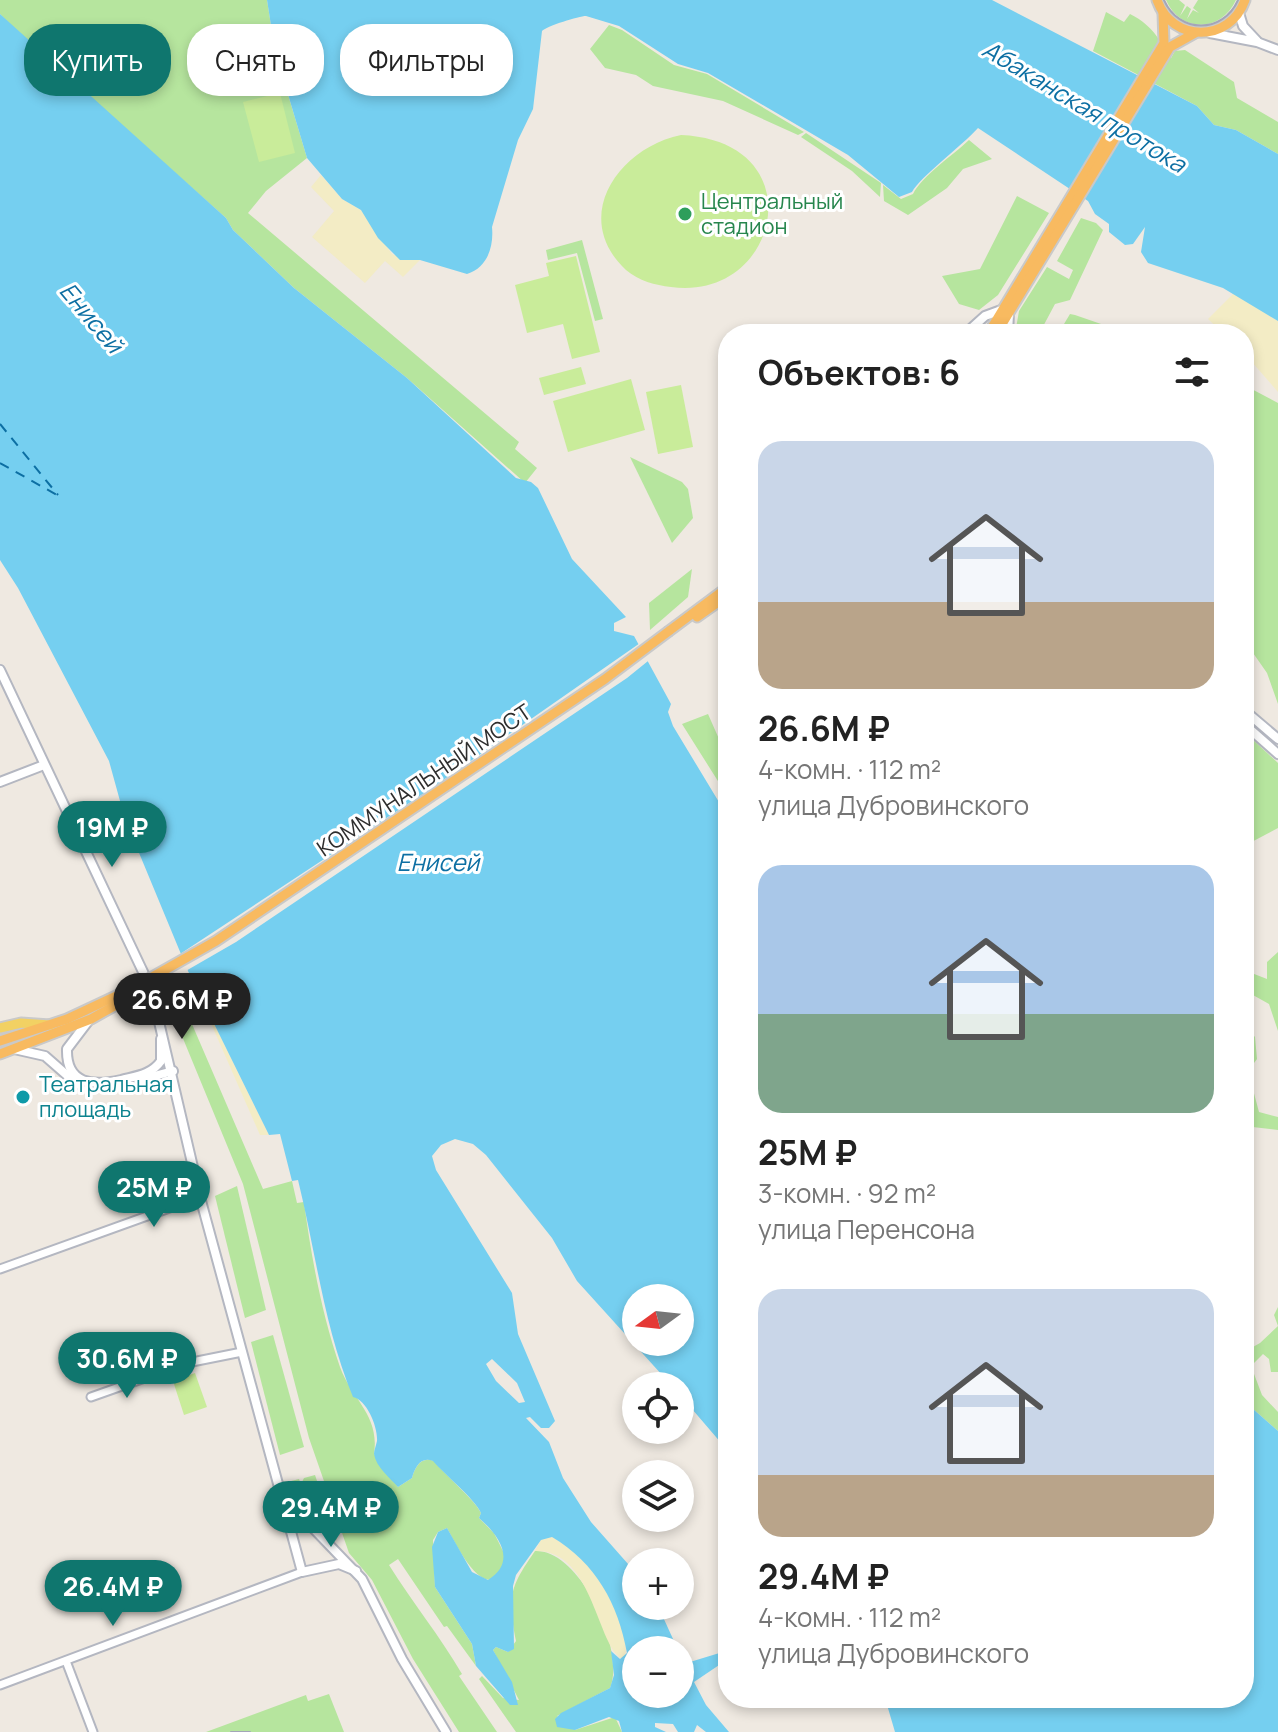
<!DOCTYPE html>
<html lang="ru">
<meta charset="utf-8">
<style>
:root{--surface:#fff;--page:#f6f6f6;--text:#222;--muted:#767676;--accent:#0f766e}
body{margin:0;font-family:Manrope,sans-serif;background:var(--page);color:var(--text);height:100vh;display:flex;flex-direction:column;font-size:30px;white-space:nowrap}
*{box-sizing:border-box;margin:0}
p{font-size:26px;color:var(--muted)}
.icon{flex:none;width:44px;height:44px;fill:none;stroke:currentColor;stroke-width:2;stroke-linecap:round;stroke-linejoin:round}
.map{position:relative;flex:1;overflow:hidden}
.details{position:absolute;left:718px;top:324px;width:536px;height:1384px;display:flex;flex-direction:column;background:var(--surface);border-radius:32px;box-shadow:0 4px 12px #0003}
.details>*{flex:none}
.guide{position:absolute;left:24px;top:24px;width:574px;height:72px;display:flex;gap:16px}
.needle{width:52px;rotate:255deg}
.tools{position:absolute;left:622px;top:1284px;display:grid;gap:16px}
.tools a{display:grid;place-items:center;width:72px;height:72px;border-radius:50%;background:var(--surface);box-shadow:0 4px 12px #0003;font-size:40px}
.price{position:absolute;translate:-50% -68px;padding:0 18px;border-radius:28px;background:var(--accent);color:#fff;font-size:26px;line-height:52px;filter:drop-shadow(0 2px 4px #0008)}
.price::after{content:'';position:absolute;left:50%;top:48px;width:24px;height:18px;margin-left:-12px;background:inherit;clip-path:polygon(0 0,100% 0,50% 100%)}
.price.active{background:#222;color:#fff}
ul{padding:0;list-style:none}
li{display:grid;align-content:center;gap:16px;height:424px;padding:0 40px}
li span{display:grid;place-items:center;height:248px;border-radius:24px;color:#555}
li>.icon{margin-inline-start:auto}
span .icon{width:144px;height:144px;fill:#fffc;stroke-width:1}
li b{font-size:34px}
h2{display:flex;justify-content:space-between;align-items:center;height:96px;padding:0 40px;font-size:34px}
.tag{padding:0 28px;border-radius:32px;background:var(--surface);box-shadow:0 4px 12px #0003;font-size:28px;line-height:72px}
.tag.active{background:var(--accent);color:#fff}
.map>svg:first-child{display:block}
</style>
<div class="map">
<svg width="1278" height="1732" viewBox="0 0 1278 1732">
<rect width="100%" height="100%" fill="#efe9e1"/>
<g fill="#b6e59e">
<path d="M0 0H267L275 51 307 158 266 191 248 213 519 442 515 449 537 468 525 483 407 378 294 288 233 230 226 218 22 37 0 14Z"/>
<path d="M1166 0H1179L1185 5 1180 16 1187 6 1191 9 1187 19 1193 10 1199 13 1193 8 1198 0H1236C1221 33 1180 33 1166 0Z"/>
<path d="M1106 12 1124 22 1130 14C1141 19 1154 30 1159 40L1154 49 1171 58 1175 51 1185 50 1234 82 1237 98 1278 122V154L1236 130 1214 125 1197 106 1093 51Z"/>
<path d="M609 25 622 30 674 65 707 74 804 132 798 135 723 101 653 86 636 75 605 68 590 49Z"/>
<path d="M806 133 881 183 880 197 852 171 801 137Z"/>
<path d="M969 140 992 159 963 169 947 188 908 215 884 201 883 185 901 199 913 194C922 176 952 156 969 140Z"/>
<path d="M1017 196 1049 213 998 295 979 310 959 304 942 276 980 269Z"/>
<path d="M1081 218 1096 223 1103 230 1070 300 1055 304 1039 334H1015L1019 311 1047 267 1069 279 1073 270 1057 261Z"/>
<path d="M582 240 603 319 595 321 577 253 548 260 546 250Z"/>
<path d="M1070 314 1075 315 1130 334H1058Z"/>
<path d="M1244 385 1278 403V704L1267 673 1244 640Z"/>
<path d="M630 457 682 482 688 489 693 518 672 543Z"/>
<path d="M692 569 688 597 650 630 649 603Z"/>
<path d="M708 714 723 748 728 750V797L682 724Z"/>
<path d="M1244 737H1250L1278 763V828L1244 846Z"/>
<path d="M1278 952V1031L1269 1004 1244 990V970L1267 979V962Z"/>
<path d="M173 980 263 1189 292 1181 297 1203 304 1202C311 1256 322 1315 340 1367 352 1400 380 1415 374 1454L398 1487 412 1478C415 1467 421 1456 434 1461 445 1475 475 1500 481 1513L479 1518 494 1533 506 1557C490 1614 458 1548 447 1528L438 1532 433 1540 435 1587 472 1644 476 1666 447 1626 444 1627 398 1559 389 1565C412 1602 440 1636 462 1674L459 1676 497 1732H459L413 1659 372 1580 349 1553 309 1438 243 1184 170 1007 165 985Z"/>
<path d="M1247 1028 1255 1037 1257 1059 1248 1071 1259 1112 1278 1117V1130L1244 1126Z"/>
<path d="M237 1186 266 1310 245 1318 215 1196Z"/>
<path d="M1278 1307V1372H1271L1269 1359 1263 1354 1251 1366 1262 1395 1278 1412V1431L1244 1401V1352L1260 1343 1278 1326 1274 1315Z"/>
<path d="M273 1335 304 1447 280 1455 251 1342Z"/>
<path d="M315 1475 337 1540C314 1522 296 1510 287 1482L299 1479 301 1484 304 1478Z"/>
<path d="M535 1551C581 1549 626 1651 610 1688L557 1716 575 1730 615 1717 622 1732H516L479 1679 482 1676 503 1698 519 1700 493 1650 496 1647 508 1652 516 1641C507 1596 510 1587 535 1551Z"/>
<path d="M329 1694 344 1732H206L306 1695 308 1701Z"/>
</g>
<g fill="#f3ecc5">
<path d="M321 175 342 199 361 210 392 254 406 260H420L403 277 385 261 365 283 312 237 334 211 311 187Z"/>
<path d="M1234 293 1278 321V392L1244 353V334H1224L1208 319Z"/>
<path d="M188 971 269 1135H260Z"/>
<path d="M552 1537C588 1558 616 1594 624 1636 625 1645 628 1652 623 1659 597 1649 594 1549 535 1551L541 1540Z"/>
</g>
<g fill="#c9ec9a">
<path d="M280 93 295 153 259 162 243 102Z"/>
<path d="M681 135C816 141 780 302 671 287 655 285 639 281 626 270 570 218 618 148 681 135Z"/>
<path d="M576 256 600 352 572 359 563 324 527 333 515 285 549 276 546 263Z"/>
<path d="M581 367 586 384 544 395 539 378Z"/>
<path d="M631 379 645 430 568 452 553 401Z"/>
<path d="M681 385 693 447 658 454 646 392Z"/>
<path d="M195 1373 207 1407 184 1415 173 1381Z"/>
</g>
<g fill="#75cff0" fill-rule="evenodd">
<path d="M267 0H992L1197 106 1214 125 1236 130 1278 154V321L1223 288 1148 263 1141 252 1145 227 1133 244 1125 245 1109 232V224L1095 214 1088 201 978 128C963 145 920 177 912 192L899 197 848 155 797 125 708 73 678 64 619 26 586 16C579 16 547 26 542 31L533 109 518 140 492 227C494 247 487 268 467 274L420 260H400L378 238 361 210 342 199 307 158 275 51Z"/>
<path d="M0 14 226 218 233 230 294 288 407 378 516 478 531 482 538 488 572 559 626 617 614 623V631L634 636 671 704 668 712 673 726 728 817V1451L680 1395V1386H672L577 1281 552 1238 486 1155 473 1144 455 1139 441 1145 432 1156 436 1170 512 1293 518 1334 555 1421 549 1428H541L530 1417 526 1418 549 1442 563 1478 591 1522 636 1573V1606H658L678 1650H636V1694H680V1654L684 1660 690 1662 726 1651 728 1659 694 1682 706 1705 729 1732H706L697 1725 694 1732H678L673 1724 655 1723V1727L666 1732H622L619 1721 609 1717 575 1730 557 1727 555 1719 561 1713 610 1688 614 1675 611 1651 620 1659 627 1653C618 1604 596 1563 552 1537L541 1540 516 1575 513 1586 514 1649 508 1652 496 1647 493 1650 512 1682 518 1705H510L476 1666 472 1644 435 1587 432 1547 438 1532 447 1528 472 1572 488 1580C517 1562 500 1536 479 1518L481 1513C475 1499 445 1475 433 1461 421 1456 415 1467 412 1478L398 1487C390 1478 376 1467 374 1454 374 1450 376 1446 377 1441 378 1427 367 1400 353 1397 324 1327 316 1253 298 1180L292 1181 280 1134 269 1135 188 971 125 819 109 761 18 588 0 560ZM636 1298H680V1342H636ZM492 1359 517 1383 525 1402 519 1403 496 1381 486 1364Z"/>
<path d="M1244 1401 1278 1431V1732H895L885 1698H1244Z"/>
</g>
<path fill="#efe9e1" d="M643 641 653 657 627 678 236 942 184 972 177 956 429 790Z"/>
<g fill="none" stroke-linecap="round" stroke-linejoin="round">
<g stroke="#0d6fa3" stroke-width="2" stroke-dasharray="10 8" stroke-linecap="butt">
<path d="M0 424 58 495"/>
<path d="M0 463 57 495"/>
</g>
<g stroke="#b4b7c1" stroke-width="11">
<g id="tertiary">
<path d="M0 1269 200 1197"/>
<path d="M91 1397 187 1363 242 1352"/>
<path d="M66 1661 93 1732"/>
<path d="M0 1685 302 1572"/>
</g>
</g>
<g stroke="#b4b7c1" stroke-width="12">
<g id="secondary">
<path d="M1239 13 1243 26 1257 41"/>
<path d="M1210 33 1257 42 1278 50"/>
<path d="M965 334 985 316 1004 309"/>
<path d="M1008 334 1009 313"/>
<path d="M0 670 144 974"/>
<path d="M1244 710 1278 739"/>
<path d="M1244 724 1278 754"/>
<path d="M0 782 44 765"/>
<path d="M152 992 200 1197 302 1572 339 1564 356 1571"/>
<path d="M89 1020 67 1049C66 1085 93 1086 121 1080 136 1076 151 1075 161 1061V1039"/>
<path d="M14 1049 45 1056 77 1084"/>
<path d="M143 1079 173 1071"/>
<path d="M287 1501 362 1579 402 1659 446 1732"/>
</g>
</g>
<g stroke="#c9c9c9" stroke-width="13">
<path id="primary" d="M0 1028 21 1023 50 1025"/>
</g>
<g stroke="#c9c9c9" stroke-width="13">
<g id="trunk">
<path d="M1157 0C1172 43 1230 43 1245 0"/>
<path d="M988 334 1164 43 1163 13"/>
<path d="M996 334 1170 47 1195 33"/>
<path d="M697 617 728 595"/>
<path d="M669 631 728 587"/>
<path d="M0 1041 67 1019 131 989"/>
<path d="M0 1054 91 1019 134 995"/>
</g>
</g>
<use href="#tertiary" stroke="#fff" stroke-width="7"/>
<use href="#secondary" stroke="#fff" stroke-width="8"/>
<use href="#primary" stroke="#f2d163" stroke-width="9"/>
<use href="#trunk" stroke="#f8ba60" stroke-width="9"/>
<path stroke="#a3a6b8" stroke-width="2" d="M1164 0C1179 34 1223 34 1238 0"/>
<path stroke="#a3a6b8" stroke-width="2" d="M231 1732H250"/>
<g stroke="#c9c9c9" stroke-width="13" stroke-linecap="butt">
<path id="trunk-bridge" d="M131 989 216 941 605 679 669 631"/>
</g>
<use href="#trunk-bridge" stroke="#f8ba60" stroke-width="9"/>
</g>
<circle fill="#2e9e5b" stroke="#fff" stroke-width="3" cx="685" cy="214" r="8"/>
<circle fill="#0f9aa8" stroke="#fff" stroke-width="3" cx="23" cy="1097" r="8"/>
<g text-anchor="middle" stroke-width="6" stroke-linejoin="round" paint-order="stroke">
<g font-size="22" fill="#27864d" stroke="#fff" text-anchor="start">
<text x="701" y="209">Центральный<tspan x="701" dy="25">стадион</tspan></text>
</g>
<g font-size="22" fill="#2e2e2e" stroke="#fff">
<text transform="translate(424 780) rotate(-34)" y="8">КОММУНАЛЬНЫЙ МОСТ</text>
</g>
<g font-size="22" fill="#0d838f" stroke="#fff" text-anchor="start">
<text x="39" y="1092">Театральная<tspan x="39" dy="25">площадь</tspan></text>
</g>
<g font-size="24" font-style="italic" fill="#0d6fa3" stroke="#fff">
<text transform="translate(1084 107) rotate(31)" y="8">Абаканская протока</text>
<text transform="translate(91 318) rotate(50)" y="8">Енисей</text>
<text x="438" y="871">Енисей</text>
</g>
</g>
</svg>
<div class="tools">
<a><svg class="needle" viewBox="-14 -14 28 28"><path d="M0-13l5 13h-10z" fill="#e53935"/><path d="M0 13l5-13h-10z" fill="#767676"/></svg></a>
<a><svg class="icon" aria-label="locate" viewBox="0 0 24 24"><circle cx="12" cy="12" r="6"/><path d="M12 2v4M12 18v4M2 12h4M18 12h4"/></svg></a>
<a><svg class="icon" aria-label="layers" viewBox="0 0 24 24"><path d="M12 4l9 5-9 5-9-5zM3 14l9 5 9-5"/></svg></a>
<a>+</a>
<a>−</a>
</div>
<b class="price" style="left:112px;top:869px">19M ₽</b>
<b class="price active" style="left:182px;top:1041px">26.6M ₽</b>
<b class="price" style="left:154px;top:1229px">25M ₽</b>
<b class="price" style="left:127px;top:1400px">30.6M ₽</b>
<b class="price" style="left:331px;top:1549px">29.4M ₽</b>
<b class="price" style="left:113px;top:1628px">26.4M ₽</b>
<div class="guide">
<a class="tag active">Купить</a>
<a class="tag">Снять</a>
<a class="tag">Фильтры</a>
</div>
<section class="details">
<h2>Объектов: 6<svg class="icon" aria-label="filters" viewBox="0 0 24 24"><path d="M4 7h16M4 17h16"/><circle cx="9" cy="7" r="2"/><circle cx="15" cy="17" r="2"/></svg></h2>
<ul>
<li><span style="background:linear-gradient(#c9d6e8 65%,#b9a48a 0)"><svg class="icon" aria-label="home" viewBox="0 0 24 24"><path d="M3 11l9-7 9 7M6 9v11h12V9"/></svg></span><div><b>26.6M ₽</b><p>4-комн. · 112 m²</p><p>улица Дубровинского</p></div></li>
<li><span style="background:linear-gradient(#a9c7e8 60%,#7fa58c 0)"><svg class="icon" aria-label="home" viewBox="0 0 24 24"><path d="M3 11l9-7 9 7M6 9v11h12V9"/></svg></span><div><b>25M ₽</b><p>3-комн. · 92 m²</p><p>улица Перенсона</p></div></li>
<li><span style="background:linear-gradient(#c9d6e8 75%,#b9a48a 0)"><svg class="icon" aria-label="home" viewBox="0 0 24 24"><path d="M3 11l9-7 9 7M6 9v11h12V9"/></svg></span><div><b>29.4M ₽</b><p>4-комн. · 112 m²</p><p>улица Дубровинского</p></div></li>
</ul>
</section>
</div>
